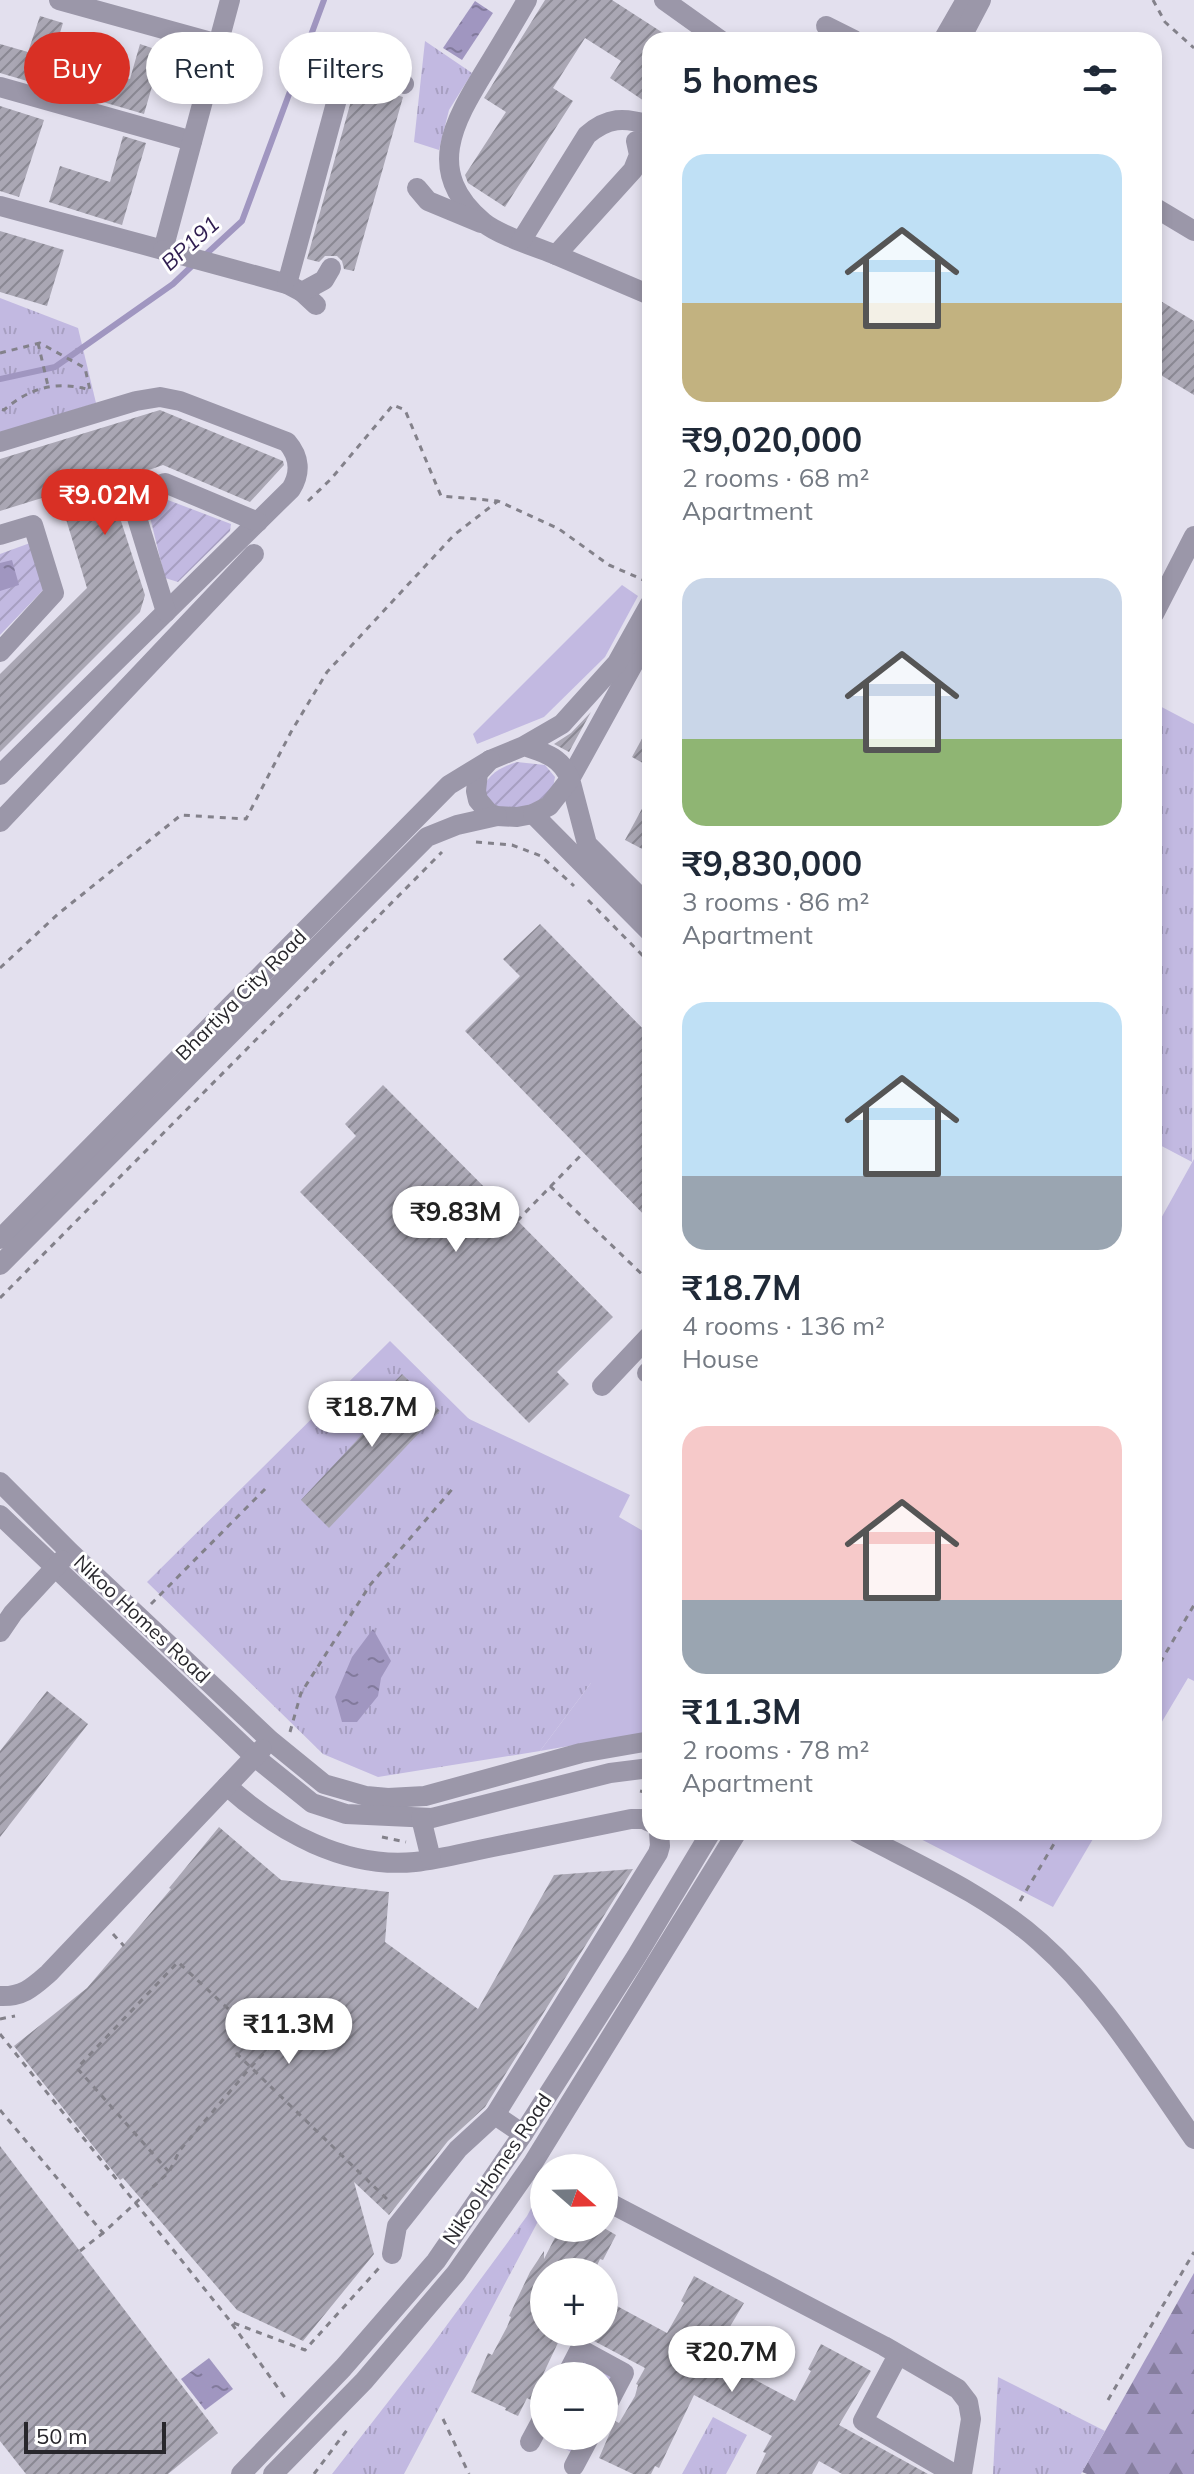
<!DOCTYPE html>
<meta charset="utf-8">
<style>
:root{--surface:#fff;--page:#f2f2f3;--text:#1f2937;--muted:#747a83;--accent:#d93025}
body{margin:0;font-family:Mulish,sans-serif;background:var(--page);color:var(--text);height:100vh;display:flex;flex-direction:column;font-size:30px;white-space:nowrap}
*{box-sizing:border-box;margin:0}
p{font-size:26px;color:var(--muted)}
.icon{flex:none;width:44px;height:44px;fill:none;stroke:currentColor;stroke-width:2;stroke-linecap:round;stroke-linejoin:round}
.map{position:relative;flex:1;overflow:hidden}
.side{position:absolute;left:642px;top:32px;width:520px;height:1808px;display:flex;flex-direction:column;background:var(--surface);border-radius:24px;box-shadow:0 4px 12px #0003}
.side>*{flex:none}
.banner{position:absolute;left:24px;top:32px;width:498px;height:72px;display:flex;gap:16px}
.needle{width:52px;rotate:110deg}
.fabs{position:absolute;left:530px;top:2154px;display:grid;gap:16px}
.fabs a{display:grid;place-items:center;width:88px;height:88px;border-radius:50%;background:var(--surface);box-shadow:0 4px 12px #0003;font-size:40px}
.scale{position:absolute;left:24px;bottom:20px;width:142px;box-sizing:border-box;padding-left:8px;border:4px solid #28272c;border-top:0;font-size:22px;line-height:28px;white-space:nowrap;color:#28272c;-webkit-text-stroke:6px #fff;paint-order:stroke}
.price{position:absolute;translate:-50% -68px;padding:0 18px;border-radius:28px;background:#fff;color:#222;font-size:26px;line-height:52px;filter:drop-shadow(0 2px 4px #0008)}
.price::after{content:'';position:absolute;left:50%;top:48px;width:24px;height:18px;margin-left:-12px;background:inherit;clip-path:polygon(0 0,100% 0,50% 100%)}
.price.selected{background:var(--accent);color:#fff}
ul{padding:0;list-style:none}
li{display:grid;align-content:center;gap:16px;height:424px;padding:0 40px}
li span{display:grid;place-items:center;height:248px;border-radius:24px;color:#555}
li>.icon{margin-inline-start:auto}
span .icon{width:144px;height:144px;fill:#fffc;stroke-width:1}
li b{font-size:34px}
h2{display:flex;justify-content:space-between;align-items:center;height:96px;padding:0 40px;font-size:34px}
.pill{padding:0 28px;border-radius:36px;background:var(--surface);box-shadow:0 4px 12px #0003;font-size:28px;line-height:72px}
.pill.selected{background:var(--accent);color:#fff}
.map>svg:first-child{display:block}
</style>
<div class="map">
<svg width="1194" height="2474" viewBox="0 0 1194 2474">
<defs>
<pattern id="forest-firs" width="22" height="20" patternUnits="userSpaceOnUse" patternTransform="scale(2)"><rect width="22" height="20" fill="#a59ac4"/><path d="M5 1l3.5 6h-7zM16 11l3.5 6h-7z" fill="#867e9f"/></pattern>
<pattern id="park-tufts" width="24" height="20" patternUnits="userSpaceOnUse" patternTransform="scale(2)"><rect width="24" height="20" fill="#c2b9e1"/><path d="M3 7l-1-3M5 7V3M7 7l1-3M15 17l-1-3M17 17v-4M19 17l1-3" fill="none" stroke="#a79fc1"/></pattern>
<pattern id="garden-furrows" width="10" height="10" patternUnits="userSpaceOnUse" patternTransform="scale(2)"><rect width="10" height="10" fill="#c2b9e1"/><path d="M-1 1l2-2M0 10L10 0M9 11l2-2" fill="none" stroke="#a79fc1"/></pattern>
<pattern id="water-ripples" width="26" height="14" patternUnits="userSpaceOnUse" patternTransform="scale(2)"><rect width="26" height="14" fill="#a096c0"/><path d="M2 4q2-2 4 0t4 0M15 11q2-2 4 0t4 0" fill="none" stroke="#827a9c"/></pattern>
<pattern id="building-hatch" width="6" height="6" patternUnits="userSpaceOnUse" patternTransform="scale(2)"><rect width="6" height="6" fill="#aaa7b4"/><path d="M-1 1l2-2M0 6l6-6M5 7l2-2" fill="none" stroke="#8a8893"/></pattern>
</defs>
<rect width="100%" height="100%" fill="#e3e0ee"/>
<g fill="#c2b9e1">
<path d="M622 585 638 596 605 657 544 717 477 744 473 734Z"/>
<path d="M1194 1159V1681L1188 1678 1154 1735V1231Z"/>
<path d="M467 1418 630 1495 619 1517 650 1535V1732L540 1751 591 1683Z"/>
<path d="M907 1832H1097L1053 1907Z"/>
</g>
<path fill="url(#forest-firs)" d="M1194 2273V2474H1087L1082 2472Z"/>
<g fill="url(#park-tufts)">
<path d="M425 41 472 73 449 110 439 150 414 142Z"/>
<path d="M0 298 78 328 96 403 0 433Z"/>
<path d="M1154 703 1194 724 1192 1162 1154 1142Z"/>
<path d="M390 1341 468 1418 595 1529 591 1683 540 1751 378 1777 323 1754 147 1582Z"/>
<path d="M538 2195 544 2198V2210L404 2474H332L430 2348 527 2216Z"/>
<path d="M582 2359 614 2376 604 2394V2376H573Z"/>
<path d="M998 2377 1105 2431 1081 2474H993Z"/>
<path d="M713 2417 747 2435 726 2474H682Z"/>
<path d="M541 2436H582L573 2453Z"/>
</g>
<g fill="url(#garden-furrows)">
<path d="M160 497 231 524 230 531 178 582 165 578 146 501Z"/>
<path d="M30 543 45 588 0 635V554Z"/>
<path d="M517 762 545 765 555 777 552 793C527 808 508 818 482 797 484 775 499 768 517 762Z"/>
</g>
<g fill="url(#water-ripples)">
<path d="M475 1 493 13 462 60 443 48Z"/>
<path d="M12 560 19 585 0 591V563Z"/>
<path d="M373 1629 391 1661 381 1678 378 1696 357 1722H342L335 1697 352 1657Z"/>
<path d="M209 2358 233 2389 205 2410 181 2379Z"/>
</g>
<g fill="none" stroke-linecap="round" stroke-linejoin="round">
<g stroke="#a096c0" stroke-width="6">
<path d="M203 257 242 221 324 0"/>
<path d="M0 379 55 367 173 284 194 264"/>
</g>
</g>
<g fill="url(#building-hatch)">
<path d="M545 0H612L674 40H650V105L610 78 621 61 585 38 553 88 573 101 505 207 468 183 465 175 506 112 484 98Z"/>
<path d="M40 16 63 23 52 59 76 66 68 93 0 73V44L28 52Z"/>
<path d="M89 36 109 42 103 66 82 60Z"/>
<path d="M140 44 196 63 187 93 153 83 144 114 96 100 105 72 130 79Z"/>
<path d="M356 83 403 97 354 271 344 269 342 261 337 256H325L319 262 307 259Z"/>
<path d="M0 106 44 120 19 197 0 191Z"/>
<path d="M123 136 146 143 122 225 49 202 60 166 110 182Z"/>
<path d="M0 231 64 250 47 306 0 292Z"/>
<path d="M1154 297 1194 321V395L1154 371Z"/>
<path d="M160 410 283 461 284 465 250 502 163 465 109 484 145 595 140 612 0 752V674L87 588 58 493 0 511V459Z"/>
<path d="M591 712 569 752 554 744 571 733Z"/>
<path d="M650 724V767L632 757Z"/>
<path d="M650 794V853L625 840Z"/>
<path d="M540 924 650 1036V1221L465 1031 520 976 503 959Z"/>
<path d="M383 1085 613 1317 557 1372 569 1384 529 1423 300 1192 356 1136 345 1124Z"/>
<path d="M402 1374 440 1411 329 1528 301 1500 371 1425 362 1415Z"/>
<path d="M47 1691 88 1724 0 1837V1751Z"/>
<path d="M219 1827 281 1880 389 1892 385 1942 478 2009 554 1875 633 1869 485 2107 448 2141 389 2215 354 2182 374 2254 303 2341 237 2310 123 2178 120 2180 14 2046 87 1988 171 1889 169 1888Z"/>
<path d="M0 2146 218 2433 168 2474H26L0 2441Z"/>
<path d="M560 2228H604L616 2235 603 2260 600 2259 594 2272H544V2332H563L531 2400 527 2398 518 2416 505 2410 506 2408 471 2392 488 2353 492 2355 507 2327 511 2317 509 2316 530 2272 544 2251V2259Z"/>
<path d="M694 2276 744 2303 712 2357 795 2401 811 2371 808 2369 821 2344 862 2366 871 2371 839 2425 928 2474H842L819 2461 812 2474H756L766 2453 763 2452 772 2436 694 2395 659 2468 655 2466 651 2474H633L599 2458 615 2421 619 2423 635 2396 638 2385 636 2384 645 2368 577 2332H604V2299L667 2333 684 2303 681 2301Z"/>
</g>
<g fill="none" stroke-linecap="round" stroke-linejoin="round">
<g stroke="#83818a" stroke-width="3" stroke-dasharray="6 6" stroke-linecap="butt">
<path d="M1153 0 1165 22 1194 48"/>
<path d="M38 343 48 386"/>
<path d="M0 353 40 343 85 368 90 390C57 380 29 388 4 410L0 409"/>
<path d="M308 501 331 479 393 405 405 410 441 496 498 501 559 529 609 565 646 581"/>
<path d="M644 586 650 575"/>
<path d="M476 842 512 845 541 856 574 886"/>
<path d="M588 900 650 963"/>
<path d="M0 968 58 914 181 815 246 819 291 732 327 672 454 535 498 501"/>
<path d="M550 1186 650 1282"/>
<path d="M517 1221 584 1152"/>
<path d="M0 1298 442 852"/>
<path d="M151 1604 268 1486"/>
<path d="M1154 1673 1194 1605"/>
<path d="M290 1732 301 1693 370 1585 454 1487"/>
<path d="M640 1791 650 1793"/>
<path d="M382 1837 406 1842"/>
<path d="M1020 1901 1061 1832"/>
<path d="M113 1934 124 1946"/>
<path d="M0 2019 15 2016"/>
<path d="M0 2034 231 2322 305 2350 379 2268"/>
<path d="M236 2053 390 2202"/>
<path d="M0 2110 103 2233 169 2172 180 2150 250 2068 300 2014"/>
<path d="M169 2172 77 2068 178 1962 268 2046"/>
<path d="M80 2251 103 2233"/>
<path d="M232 2324 286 2399"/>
<path d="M1108 2400 1194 2252"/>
<path d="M443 2419 469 2474"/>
<path d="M314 2474 350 2426"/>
</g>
<g stroke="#9b97a9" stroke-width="20">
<path d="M59 0 218 44"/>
<path d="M527 0C514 23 500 46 486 69 453 123 424 172 483 222 498 235 536 247 556 255"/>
<path d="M664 0 720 40"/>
<path d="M826 26 854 40"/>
<path d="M943 40 966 0"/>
<path d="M960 40 981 0"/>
<path d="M0 87 192 141"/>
<path d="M636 141 639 155 633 170 556 255 650 295"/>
<path d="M417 188 428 201 481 223"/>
<path d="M0 206 163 250 230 0"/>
<path d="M1154 207 1194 231"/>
<path d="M521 241 587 135C608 117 624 117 650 125"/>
<path d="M163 250 287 284 302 292 316 305"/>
<path d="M287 284 343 77 352 68 404 84"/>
<path d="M302 292 324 280 331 268"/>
<path d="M0 442 136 401 160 397 180 401 287 442C300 457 301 473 291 489L0 775"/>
<path d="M0 535 33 525 54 593 0 652"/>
<path d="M166 612 130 495 165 483 258 522"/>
<path d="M1154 614 1194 536"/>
<path d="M650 634 570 779 587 844 650 907"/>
<path d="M524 746C545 753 561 757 570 779L549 806 533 814 517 817 497 816 489 813 478 800 476 791 478 773 490 760 524 746 562 724 617 663 650 604"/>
<path d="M533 814 650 932"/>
<path d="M0 822 254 554"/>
<path d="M0 1239 449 785 490 760"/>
<path d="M0 1265 427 837 457 825 497 816"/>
<path d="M647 1373 650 1370"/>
<path d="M602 1386 650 1335"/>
<path d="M0 1482 70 1552 270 1740 324 1784 366 1796 388 1798 425 1796 581 1753 650 1741"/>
<path d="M0 1515 255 1757 312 1803 346 1814 432 1818 610 1773 650 1768"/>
<path d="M0 1632 13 1613 62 1560"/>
<path d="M227 1786C277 1831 345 1869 415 1862 441 1859 467 1852 493 1847 539 1838 585 1828 631 1819H644L650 1822"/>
<path d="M421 1818 431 1859"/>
<path d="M856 1832C918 1865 986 1894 1040 1942 1102 1997 1146 2071 1194 2139"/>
<path d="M0 1996C23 1997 33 1987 49 1973L262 1749"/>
<path d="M495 2115 658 1853 660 1846 659 1832"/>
<path d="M604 2200 884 2346 958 2389 968 2402 971 2419 962 2474"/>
<path d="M392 2254 397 2226 458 2149 495 2115 523 2134"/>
<path d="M898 2355 863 2421 954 2474"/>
<path d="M566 2376 580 2349 624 2373 604 2411"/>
<path d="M530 2442 544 2416"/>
<path d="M574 2466 590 2436"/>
<path d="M241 2474 343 2368 436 2261 523 2134 636 1957 711 1832"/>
<path d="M273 2474 364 2381 456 2273 533 2163 737 1832"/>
</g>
</g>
<g text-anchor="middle" stroke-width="6" stroke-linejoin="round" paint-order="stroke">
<g font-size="20" fill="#28272c" stroke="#fff">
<text transform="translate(241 995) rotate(-45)" y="7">Bhartiya City Road</text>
<text transform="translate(142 1619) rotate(43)" y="7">Nikoo Homes Road</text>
<text transform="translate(497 2169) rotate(-56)" y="7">Nikoo Homes Road</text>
</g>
<g font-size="22" font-style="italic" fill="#2f1d50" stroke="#fff">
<text transform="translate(190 243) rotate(-42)" y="8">BP191</text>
</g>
</g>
</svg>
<div class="fabs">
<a><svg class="needle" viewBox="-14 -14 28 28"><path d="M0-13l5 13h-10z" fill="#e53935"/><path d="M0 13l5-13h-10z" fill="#747a83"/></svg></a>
<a>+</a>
<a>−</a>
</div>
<div class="scale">50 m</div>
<b class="price selected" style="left:105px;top:537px">₹9.02M</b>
<b class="price" style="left:456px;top:1254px">₹9.83M</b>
<b class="price" style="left:372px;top:1449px">₹18.7M</b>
<b class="price" style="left:289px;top:2066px">₹11.3M</b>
<b class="price" style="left:732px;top:2394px">₹20.7M</b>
<div class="banner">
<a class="pill selected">Buy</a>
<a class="pill">Rent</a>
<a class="pill">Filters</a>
</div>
<section class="side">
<h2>5 homes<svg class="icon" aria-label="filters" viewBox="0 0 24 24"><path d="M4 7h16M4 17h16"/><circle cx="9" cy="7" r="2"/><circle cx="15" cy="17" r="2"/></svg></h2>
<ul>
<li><span style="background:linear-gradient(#bfe0f5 60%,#c2b280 0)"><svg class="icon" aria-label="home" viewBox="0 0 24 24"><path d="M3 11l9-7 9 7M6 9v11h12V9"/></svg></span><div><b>₹9,020,000</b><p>2 rooms · 68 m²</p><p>Apartment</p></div></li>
<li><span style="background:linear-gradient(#c9d6e8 65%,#8fb573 0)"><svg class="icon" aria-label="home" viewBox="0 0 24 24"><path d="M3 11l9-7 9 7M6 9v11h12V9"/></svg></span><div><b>₹9,830,000</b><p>3 rooms · 86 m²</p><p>Apartment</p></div></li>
<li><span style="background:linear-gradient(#bfe0f5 70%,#9aa5b1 0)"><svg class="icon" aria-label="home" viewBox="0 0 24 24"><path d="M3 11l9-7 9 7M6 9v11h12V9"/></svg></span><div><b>₹18.7M</b><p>4 rooms · 136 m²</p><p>House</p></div></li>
<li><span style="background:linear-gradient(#f6c9c9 70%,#9aa5b1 0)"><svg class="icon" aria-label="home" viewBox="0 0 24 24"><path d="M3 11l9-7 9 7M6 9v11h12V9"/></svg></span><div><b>₹11.3M</b><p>2 rooms · 78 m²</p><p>Apartment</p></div></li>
</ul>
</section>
</div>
